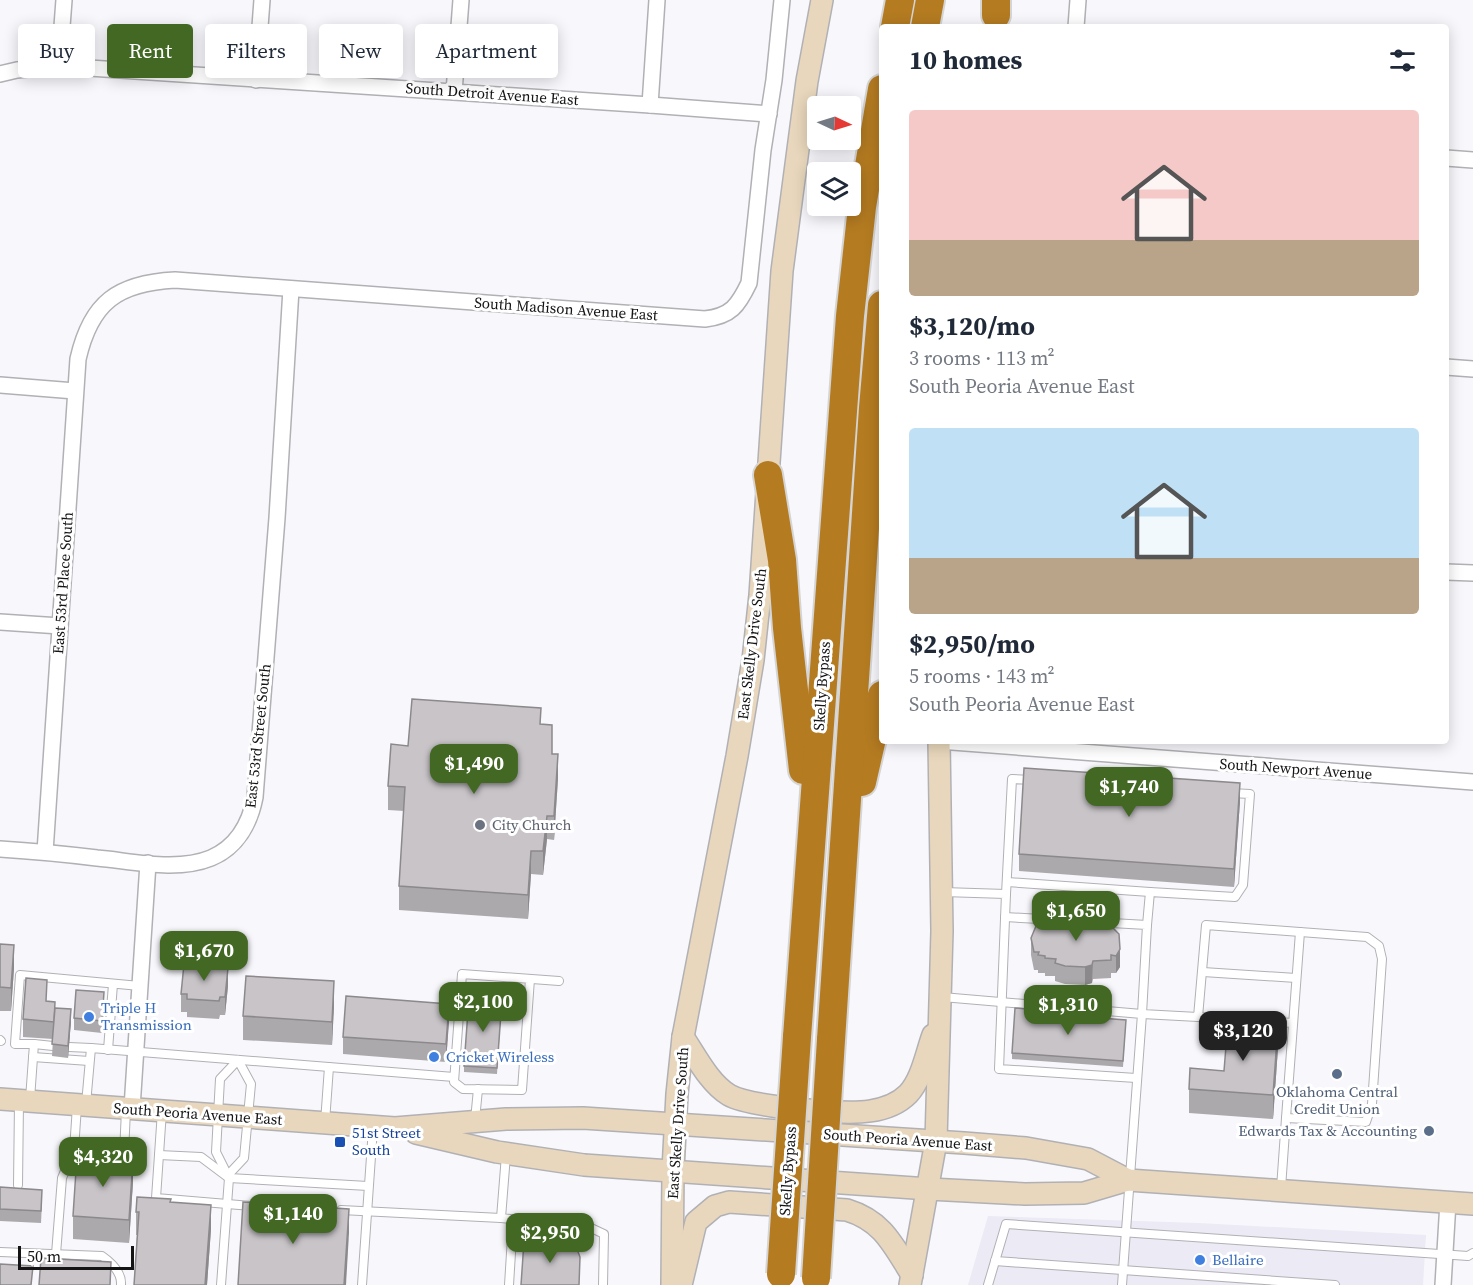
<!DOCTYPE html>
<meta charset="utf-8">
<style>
:root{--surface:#fff;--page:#f6f6f7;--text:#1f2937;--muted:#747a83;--accent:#426823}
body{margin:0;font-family:"Source Serif 4",serif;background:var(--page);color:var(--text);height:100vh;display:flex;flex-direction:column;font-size:22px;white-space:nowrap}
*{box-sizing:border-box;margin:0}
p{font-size:20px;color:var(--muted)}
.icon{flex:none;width:33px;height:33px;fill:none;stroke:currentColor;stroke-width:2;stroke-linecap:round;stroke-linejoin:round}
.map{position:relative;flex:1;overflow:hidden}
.sheet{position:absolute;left:879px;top:24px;width:570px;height:720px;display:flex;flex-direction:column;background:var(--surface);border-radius:6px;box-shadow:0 3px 15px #0003}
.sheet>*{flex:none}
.banner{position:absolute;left:18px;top:24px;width:570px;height:54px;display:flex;gap:12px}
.needle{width:39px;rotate:94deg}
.buttons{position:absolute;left:807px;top:96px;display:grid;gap:12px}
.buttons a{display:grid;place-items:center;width:54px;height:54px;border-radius:6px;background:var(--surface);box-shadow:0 3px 15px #0003;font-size:30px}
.scale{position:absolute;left:18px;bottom:15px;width:116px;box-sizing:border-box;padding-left:6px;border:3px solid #141415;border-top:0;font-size:16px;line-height:21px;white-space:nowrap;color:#141415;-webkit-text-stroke:4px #fff;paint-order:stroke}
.price{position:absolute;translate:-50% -51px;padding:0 14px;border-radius:12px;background:var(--accent);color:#fff;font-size:20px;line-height:39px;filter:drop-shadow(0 2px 3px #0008)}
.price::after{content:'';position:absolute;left:50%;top:36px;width:18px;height:14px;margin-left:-9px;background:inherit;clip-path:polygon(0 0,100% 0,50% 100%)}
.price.active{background:#222;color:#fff}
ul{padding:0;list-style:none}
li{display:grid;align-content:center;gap:12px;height:318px;padding:0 30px}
li span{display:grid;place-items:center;height:186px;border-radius:6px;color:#555}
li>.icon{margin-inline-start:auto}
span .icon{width:108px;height:108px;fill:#fffc;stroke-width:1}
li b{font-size:26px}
h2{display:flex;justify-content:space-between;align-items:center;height:72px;padding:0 30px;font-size:26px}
.tag{padding:0 21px;border-radius:6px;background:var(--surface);box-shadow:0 3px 15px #0003;font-size:21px;line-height:54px}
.tag.active{background:var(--accent);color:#fff}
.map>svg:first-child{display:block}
</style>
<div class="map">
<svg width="1473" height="1285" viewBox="0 0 1473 1285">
<rect width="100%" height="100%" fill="#f8f7fc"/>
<path fill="#ebeaf5" d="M988 1216 1198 1223 1426 1235 1423 1285H968Z"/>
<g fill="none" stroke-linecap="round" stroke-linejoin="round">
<g stroke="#b1b1b5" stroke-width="10">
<g id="lane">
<path d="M1007 882 1150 892"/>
<path d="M943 892 1006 894 999 1069 1136 1078"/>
<path d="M1006 894 1012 779 1033 780"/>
<path d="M1005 917 1147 925 1142 1014 1198 1017 1206 925 1367 937 1379 946 1382 959 1372 1104 1366 1122 1286 1118 1281 1188"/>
<path d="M1147 925 1150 892 1235 897 1243 885 1250 794 1231 793"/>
<path d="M1203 972 1296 978"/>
<path d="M530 979 522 1090 463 1089 454 1082 462 974 559 981"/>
<path d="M942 997 1142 1014 1122 1285"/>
<path d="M1198 1017 1293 1023"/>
<path d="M0 1040 1 1041"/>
<path d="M34 1044 53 1046"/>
<path d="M69 1047 91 1048"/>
<path d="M108 1050 113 984"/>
<path d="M33 1057 89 1061"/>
<path d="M30 1099 34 1044H15L20 975 140 986"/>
<path d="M86 1104 91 1048 454 1077"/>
<path d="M162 1111 156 1198 251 1206"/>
<path d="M1286 1118 1300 932"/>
<path d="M475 1120 478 1089"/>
<path d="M325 1122 329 1067"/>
<path d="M74 1150 124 1153 126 1110"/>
<path d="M159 1155 201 1157 229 1178 368 1186"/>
<path d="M506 1155 501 1218 589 1227 604 1234 603 1285"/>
<path d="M18 1185 19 1102"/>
<path d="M341 1210 501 1218"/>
<path d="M0 1252 102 1256C112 1263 122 1272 121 1285"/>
<path d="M56 1254 62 1178 74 1150 77 1106"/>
<path d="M995 1261 1335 1285"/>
<path d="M221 1285 229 1178 216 1152 220 1079 238 1060 251 1084 244 1158 229 1174"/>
<path d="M362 1285 373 1128"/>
<path d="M509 1285 513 1221"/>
<path d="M988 1285 1006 1224 1468 1256 1473 1253"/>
</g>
</g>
<g stroke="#b1b1b5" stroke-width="18">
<g id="street">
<path d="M1076 27 1078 0"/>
<path d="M59 66 64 0"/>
<path d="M0 74 17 70 59 66 650 105 769 114"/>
<path d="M256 80 262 0"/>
<path d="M454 92 461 0"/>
<path d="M650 105 657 0"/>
<path d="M1446 158 1473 160"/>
<path d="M1446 367 1473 369"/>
<path d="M0 385 75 391"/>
<path d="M1446 572 1473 573"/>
<path d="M0 622 60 626"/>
<path d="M939 741 1473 782"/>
<path d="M0 849C32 851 64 854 97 858 132 861 177 872 211 858 237 847 250 823 255 797L277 518 291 289"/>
<path d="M45 852 78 359C91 302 118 283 175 280L705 319C731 316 738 306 749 283L763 150 774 80 782 0"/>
<path d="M132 1108 148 863"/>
<path d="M1443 1285 1448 1202"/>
</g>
</g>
<g stroke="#b1b1b5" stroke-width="24">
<g id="secondary">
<path d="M683 1037C696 1056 709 1083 729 1095 750 1107 845 1115 870 1111 884 1109 898 1104 908 1094 922 1079 926 1054 933 1035"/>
<path d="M0 1099 395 1128 506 1119 583 1118 964 1143 1026 1148 1088 1159 1128 1180"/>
<path d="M416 1133 497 1152 584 1165 929 1189 1025 1194 1084 1193 1128 1180 1473 1204"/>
<path d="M672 1285 673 1170 677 1094 683 1037 737 756 753 660 760 595 782 271 807 81 822 0"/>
<path d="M681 1285 696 1222 715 1206 729 1202 847 1210C883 1221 893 1245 912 1275"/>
<path d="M910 1285 936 1141 942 931 939 741"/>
</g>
</g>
<g stroke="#d5d5d5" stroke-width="32">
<g id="highway">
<path d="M996 15V0"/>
<path d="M895 27 900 0"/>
<path d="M925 27 930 0"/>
<path d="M768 475 782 560 787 628 803 770"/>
<path d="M862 782 882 695"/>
<path d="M797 1037 850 316 862 207 882 89"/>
<path d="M831 1040 873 408 882 305"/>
</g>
</g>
<use href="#lane" stroke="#fff" stroke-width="8"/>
<use href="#street" stroke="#fff" stroke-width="15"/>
<use href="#secondary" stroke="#e8d7bc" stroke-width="21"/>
<use href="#highway" stroke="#b47b21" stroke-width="28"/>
<g stroke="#d5d5d5" stroke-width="32" stroke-linecap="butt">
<g id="highway-bridge">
<path d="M781 1274 797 1037"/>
<path d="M816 1278 831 1040"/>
</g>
</g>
<use href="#highway-bridge" stroke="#b47b21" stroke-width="28"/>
</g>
<g fill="#aca9ac">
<path d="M541 724 552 754 558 778 554 840 547 839 543 875 531 874 528 919 399 910V886L404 811 388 810V786L408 746Z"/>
<path d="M1240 801 1234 887 1019 871V854Z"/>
<path d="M1114 928 1120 967 1116 973H1111V978L1093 979 1092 983 1085 985 1065 984 1055 981V976H1045V973H1038V970H1034L1031 955V938Z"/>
<path d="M0 944 14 968 11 1011H0Z"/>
<path d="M228 986 225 1015H220L219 1019 187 1017V1012H181V994Z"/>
<path d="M502 999 497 1074 464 1072V1066L478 1000 493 1001Z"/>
<path d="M47 1001 71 1021 68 1058 52 1056 53 1039 23 1037V1019Z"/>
<path d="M104 1004 102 1033 74 1030V1018Z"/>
<path d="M334 1005 332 1045 243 1040V1016Z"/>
<path d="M1048 1014 1126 1020 1123 1067 1012 1059V1053Z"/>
<path d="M449 1021 446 1062 343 1054V1037Z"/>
<path d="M1278 1048 1273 1119 1189 1113V1089L1224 1071Z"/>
<path d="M133 1182 129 1243 73 1239V1216Z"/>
<path d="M0 1187 42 1202 41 1223 0 1221Z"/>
<path d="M171 1202 211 1229 207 1285H134L137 1235H136V1212Z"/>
</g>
<g fill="#8c898c">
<path d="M558 754V778L554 840V816Z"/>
<path d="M1240 783V801L1234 887V869Z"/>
<path d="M547 816V839L543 875V851Z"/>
<path d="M531 851V874L528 919V895Z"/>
<path d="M14 945V968L11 1011V988Z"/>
<path d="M1120 949V967L1116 973V956Z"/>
<path d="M1093 961 1092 983 1085 985V967Z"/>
<path d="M228 968V986L225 1015V997Z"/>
<path d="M334 981V1005L332 1045V1022Z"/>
<path d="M104 992V1004L102 1033V1021Z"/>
<path d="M449 1004V1021L446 1062V1044Z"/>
<path d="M71 1009V1021L68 1058V1046Z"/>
<path d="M1278 1025V1048L1273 1119V1095Z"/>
<path d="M133 1159V1182L129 1243V1220Z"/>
<path d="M211 1205V1229L207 1285H205Z"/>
<path d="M349 1209V1233L346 1285H344Z"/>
</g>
<g fill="#c8c4c8" stroke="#8c898c" stroke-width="1.5">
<path d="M412 699 541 708 540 724 552 725V754H558L554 816H547L543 851H531L528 895 399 886 405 787 388 786 391 744 408 746Z"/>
<path d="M1024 768 1240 783 1234 869 1019 854Z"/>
<path d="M1041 919 1114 924 1113 928 1119 934 1120 949 1116 956 1111 955V960L1093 961 1092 965 1085 967 1065 966 1055 963 1056 959 1045 958V956L1038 955 1039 952H1034L1031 938 1036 926 1041 923Z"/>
<path d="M0 944 14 945 11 988 0 987Z"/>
<path d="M184 964 228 968 225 997H220L219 1001 187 999V994H181Z"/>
<path d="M246 976 334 981 332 1022 243 1016Z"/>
<path d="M26 978 47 980 46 1001 55 1002 54 1022 23 1019Z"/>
<path d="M76 990 104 992 102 1021 74 1018Z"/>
<path d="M346 996 449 1004 446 1044 343 1037Z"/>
<path d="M469 997H478V1000L493 1001V998L502 999 497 1068 464 1066Z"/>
<path d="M55 1008 71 1009 68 1046 52 1044Z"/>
<path d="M1015 1008 1048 1011V1014L1126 1020 1123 1061 1012 1053Z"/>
<path d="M1228 1021 1278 1025 1273 1095 1189 1089 1190 1068 1224 1071Z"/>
<path d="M77 1155 133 1159 129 1220 73 1216Z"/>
<path d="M0 1187 42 1190 41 1211 0 1209Z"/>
<path d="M137 1197 171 1199 170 1202 211 1205 205 1285H134L139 1212H136Z"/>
<path d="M243 1202 349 1209 344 1285H238Z"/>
<path d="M524 1241 571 1244 577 1249 580 1257 579 1285H521Z"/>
<path d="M41 1258 111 1262 110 1285H39Z"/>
<path d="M0 1264 33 1266 31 1285H0Z"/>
</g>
<circle fill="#6b7280" stroke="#fff" stroke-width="2" cx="480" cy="825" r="6"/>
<g fill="#3f7fe0" stroke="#fff" stroke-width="2">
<circle cx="89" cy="1017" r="6"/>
<circle cx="434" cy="1057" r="6"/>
<circle cx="1200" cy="1260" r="6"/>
</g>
<g fill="#5c6f8a" stroke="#fff" stroke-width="2">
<circle cx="1337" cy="1074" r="6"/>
<circle cx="1429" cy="1131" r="6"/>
</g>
<rect fill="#1a4fb4" stroke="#fff" stroke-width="2" x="334" y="1136" width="12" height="12" rx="3"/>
<g text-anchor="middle" stroke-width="6" stroke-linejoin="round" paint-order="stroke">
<g font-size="15" fill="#141415" stroke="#fff">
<text transform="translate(492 94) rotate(4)" y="5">South Detroit Avenue East</text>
<text transform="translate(566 309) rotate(4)" y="5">South Madison Avenue East</text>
<text transform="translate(63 583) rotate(-86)" y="5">East 53rd Place South</text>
<text transform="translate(752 644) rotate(-83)" y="5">East Skelly Drive South</text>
<text transform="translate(822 686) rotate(-86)" y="5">Skelly Bypass</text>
<text transform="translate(258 736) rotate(-84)" y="5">East 53rd Street South</text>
<text transform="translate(1296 769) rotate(4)" y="5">South Newport Avenue</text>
<text transform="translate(198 1114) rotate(4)" y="5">South Peoria Avenue East</text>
<text transform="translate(678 1123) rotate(-86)" y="5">East Skelly Drive South</text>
<text transform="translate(908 1140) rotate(4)" y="5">South Peoria Avenue East</text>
<text transform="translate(788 1171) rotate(-86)" y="5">Skelly Bypass</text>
</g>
<g font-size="15" fill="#5b616d" stroke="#fff" text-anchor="start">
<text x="492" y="830">City Church</text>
</g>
<g font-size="15" fill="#366cbe" stroke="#fff" text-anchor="start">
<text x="101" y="1013">Triple H<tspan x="101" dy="17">Transmission</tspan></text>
<text x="446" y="1062">Cricket Wireless</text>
<text x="1212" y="1265">Bellaire</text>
</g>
<g font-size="15" fill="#4e5e75" stroke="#fff">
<text x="1337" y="1097">Oklahoma Central<tspan x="1337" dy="17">Credit Union</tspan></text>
<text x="1417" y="1136" text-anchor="end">Edwards Tax &amp; Accounting</text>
</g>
<g font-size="15" fill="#164399" stroke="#fff" text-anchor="start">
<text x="352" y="1138">51st Street<tspan x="352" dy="17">South</tspan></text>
</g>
</g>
</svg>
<div class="buttons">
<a><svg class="needle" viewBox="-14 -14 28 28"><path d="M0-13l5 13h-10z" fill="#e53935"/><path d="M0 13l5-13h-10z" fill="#747a83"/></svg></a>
<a><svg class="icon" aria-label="layers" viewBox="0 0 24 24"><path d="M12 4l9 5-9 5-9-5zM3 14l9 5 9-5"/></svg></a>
</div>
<div class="scale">50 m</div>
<b class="price" style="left:474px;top:795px">$1,490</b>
<b class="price" style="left:1129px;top:818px">$1,740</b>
<b class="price" style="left:1076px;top:942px">$1,650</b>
<b class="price" style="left:204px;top:982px">$1,670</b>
<b class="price" style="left:483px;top:1033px">$2,100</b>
<b class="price" style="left:1068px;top:1036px">$1,310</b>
<b class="price active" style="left:1243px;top:1062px">$3,120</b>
<b class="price" style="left:103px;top:1188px">$4,320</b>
<b class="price" style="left:293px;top:1245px">$1,140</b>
<b class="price" style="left:550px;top:1264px">$2,950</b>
<div class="banner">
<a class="tag">Buy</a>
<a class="tag active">Rent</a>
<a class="tag">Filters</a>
<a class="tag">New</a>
<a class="tag">Apartment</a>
</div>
<section class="sheet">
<h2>10 homes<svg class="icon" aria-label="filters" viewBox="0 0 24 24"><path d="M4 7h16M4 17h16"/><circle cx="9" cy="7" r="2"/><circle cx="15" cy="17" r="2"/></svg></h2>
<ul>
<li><span style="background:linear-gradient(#f6c9c9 70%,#b9a48a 0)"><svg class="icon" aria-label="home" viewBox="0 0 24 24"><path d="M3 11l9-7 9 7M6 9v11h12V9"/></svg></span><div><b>$3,120/mo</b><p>3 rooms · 113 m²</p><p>South Peoria Avenue East</p></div></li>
<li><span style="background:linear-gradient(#bfe0f5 70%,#b9a48a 0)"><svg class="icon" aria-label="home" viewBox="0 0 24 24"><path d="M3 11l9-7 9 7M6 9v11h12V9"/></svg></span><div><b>$2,950/mo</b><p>5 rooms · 143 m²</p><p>South Peoria Avenue East</p></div></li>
</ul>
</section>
</div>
